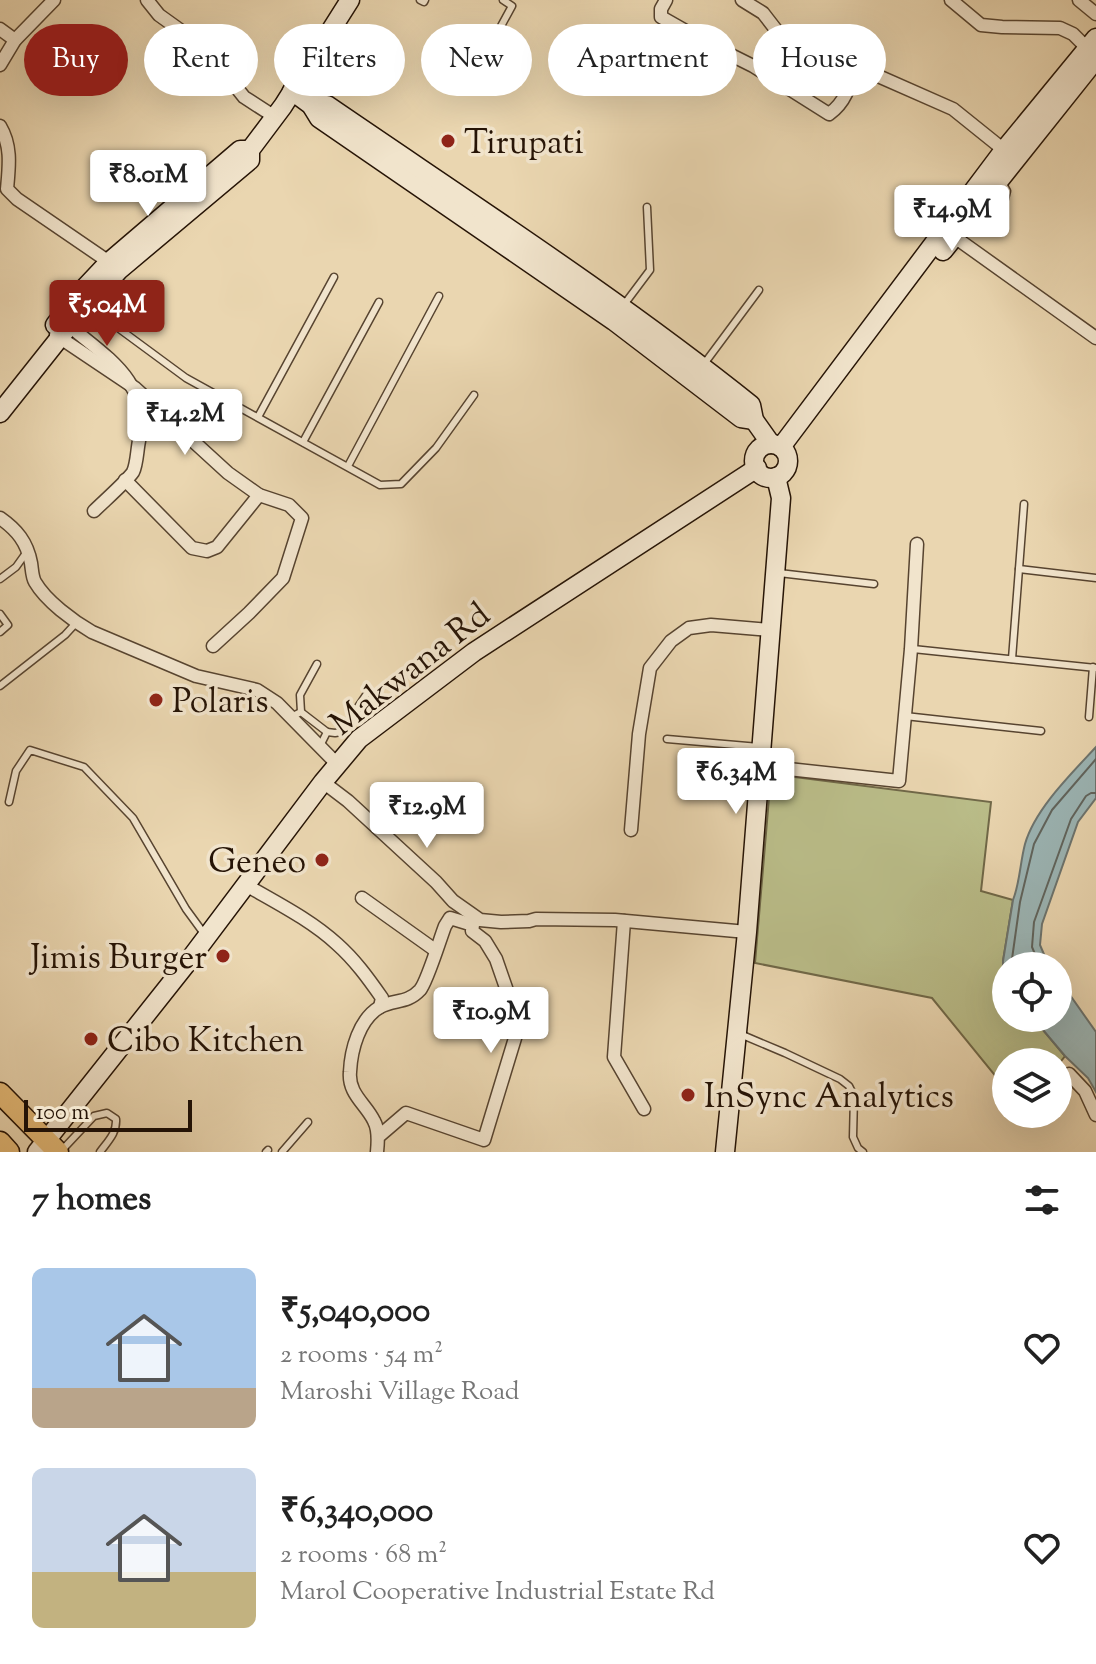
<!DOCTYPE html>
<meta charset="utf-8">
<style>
:root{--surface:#fff;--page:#f6f6f6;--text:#222;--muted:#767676;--accent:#8f2418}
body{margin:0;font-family:"Sorts Mill Goudy",serif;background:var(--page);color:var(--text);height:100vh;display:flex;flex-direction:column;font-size:30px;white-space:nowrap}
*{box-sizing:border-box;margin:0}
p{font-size:26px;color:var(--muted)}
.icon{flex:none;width:44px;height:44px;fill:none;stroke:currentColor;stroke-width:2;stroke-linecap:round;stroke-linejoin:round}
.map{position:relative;height:1152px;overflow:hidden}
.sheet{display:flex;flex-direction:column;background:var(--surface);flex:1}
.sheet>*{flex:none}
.guide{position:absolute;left:24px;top:24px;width:1048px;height:72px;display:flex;gap:16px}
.buttons{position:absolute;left:992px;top:952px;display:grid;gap:16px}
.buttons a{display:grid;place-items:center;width:80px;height:80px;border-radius:50%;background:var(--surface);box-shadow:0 8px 32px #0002;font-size:40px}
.scale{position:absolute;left:24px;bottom:20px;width:168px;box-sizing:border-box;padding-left:8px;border:4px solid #261406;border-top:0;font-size:22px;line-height:28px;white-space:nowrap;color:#261406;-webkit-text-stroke:6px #f1e4cc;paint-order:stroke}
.price{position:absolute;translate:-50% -68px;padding:0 18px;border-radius:8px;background:#fff;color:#222;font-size:26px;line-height:52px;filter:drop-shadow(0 2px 4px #0008)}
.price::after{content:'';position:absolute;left:50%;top:48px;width:24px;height:18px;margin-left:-12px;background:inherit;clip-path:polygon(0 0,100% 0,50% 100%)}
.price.selected{background:var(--accent);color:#fff}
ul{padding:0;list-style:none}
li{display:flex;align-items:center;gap:24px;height:200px;padding:0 32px}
li span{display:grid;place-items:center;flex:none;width:224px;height:160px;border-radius:12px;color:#555}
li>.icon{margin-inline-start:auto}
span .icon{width:96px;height:96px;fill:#fffc;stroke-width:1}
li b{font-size:34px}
h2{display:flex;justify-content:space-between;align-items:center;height:96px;padding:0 32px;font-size:34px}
.pill{padding:0 28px;border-radius:36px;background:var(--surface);box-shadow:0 8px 32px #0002;font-size:28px;line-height:72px}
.pill.selected{background:var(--accent);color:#fff}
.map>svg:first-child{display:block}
</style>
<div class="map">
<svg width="1096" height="1152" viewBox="0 0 1096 1152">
<rect width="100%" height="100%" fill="#ead6b0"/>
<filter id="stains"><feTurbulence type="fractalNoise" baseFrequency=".0025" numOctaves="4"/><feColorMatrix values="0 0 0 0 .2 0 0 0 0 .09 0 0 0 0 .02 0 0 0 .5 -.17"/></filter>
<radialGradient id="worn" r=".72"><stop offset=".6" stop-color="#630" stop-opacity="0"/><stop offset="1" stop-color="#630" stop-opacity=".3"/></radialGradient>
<path fill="#babd89" stroke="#706848" stroke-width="2" d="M771 774 991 802 981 891 1013 900 1003 961 1004 984 1006 986V1018H1033L1065 1056 1058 1065V1062H1006V1089L932 998 755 963Z"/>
<g fill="#9cb6b6" stroke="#6d7570" stroke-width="2">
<path d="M1096 747V798L1078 822 1042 924 1040 945 1049 966H1006V986L1004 984 1003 961 1013 900C1020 882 1020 863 1025 844 1035 809 1071 774 1096 747Z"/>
<path d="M1058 978 1096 1032V1092L1088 1078 1065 1056 1033 1018H1058Z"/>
</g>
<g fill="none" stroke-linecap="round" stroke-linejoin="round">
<g stroke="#61655e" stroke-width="2">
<path d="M1011 966 1020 902 1034 844 1052 810 1096 759"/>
<path d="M1040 966 1032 947 1034 922 1071 819 1086 796 1091 793H1096"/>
</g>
<g stroke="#574430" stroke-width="9">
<g id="lane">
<path d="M420 0 424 2 425 0"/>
<path d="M481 63 512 6 503 0"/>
<path d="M969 220 978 224H984L1005 199 1007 191 1003 184"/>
<path d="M623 306 650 270 647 207"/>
<path d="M91 308 186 378 380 485 401 484 436 448 474 395"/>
<path d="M704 364 759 290"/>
<path d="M258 417 334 277"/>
<path d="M303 442 379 302"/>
<path d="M348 466 439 296"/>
<path d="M1019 569 1096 578"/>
<path d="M779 573 874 584"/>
<path d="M0 579 16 567 26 553"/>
<path d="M0 614 8 625 0 632"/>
<path d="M913 649 1096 668"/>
<path d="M1012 659 1024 504"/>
<path d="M0 686 65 635 76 623"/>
<path d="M301 712 300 695 317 664"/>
<path d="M905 716 1041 731"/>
<path d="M291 717 301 712 327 732 320 746"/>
<path d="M1089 717 1093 667"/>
<path d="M327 732 335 733 341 732 366 695"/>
<path d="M667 739 759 747"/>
<path d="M9 802 16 771 30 750 84 767 133 818 186 909 205 935"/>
<path d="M740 1034 785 1053 840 1079 849 1086 854 1096 853 1137 858 1148 863 1152"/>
<path d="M63 1149 94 1116 107 1113 116 1119C117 1133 108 1141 100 1152"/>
<path d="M266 1152 268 1150"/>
<path d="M282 1152 308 1122"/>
</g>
</g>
<g stroke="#574430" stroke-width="15">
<g id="street">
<path d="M147 0 159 15 205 48 244 97 275 117"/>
<path d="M666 0 661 9V17L705 42 753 66 829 114C846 102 850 85 855 66"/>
<path d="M742 0 763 13 780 35 869 72 953 109 1004 150"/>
<path d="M951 0 981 25 1002 27 1060 28 1073 34 1090 51"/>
<path d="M1079 0 1096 14"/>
<path d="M0 29 15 40"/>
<path d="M0 65 15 40 54 0"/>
<path d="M0 126C12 146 9 167 7 189L17 199 109 262"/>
<path d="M949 233 1096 338"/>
<path d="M66 323C105 357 151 380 139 441 137 450 137 464 133 472 127 481 103 502 94 511"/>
<path d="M56 335 135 388 228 473 259 495 289 505 302 518 283 578 249 613 213 646"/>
<path d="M125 480 192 548 207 551 217 547 259 495"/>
<path d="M0 518C17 530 27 542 31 563 32 569 32 577 35 582 46 601 73 621 92 632L196 676 257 690 277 703 338 765"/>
<path d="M761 766 899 781 911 649 917 544"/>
<path d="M323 782 348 801 436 882 453 901 480 920 501 922 529 921 536 919 615 920 747 932"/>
<path d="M631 830 639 734 650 668 671 641 689 628 711 625 771 630"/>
<path d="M246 885C277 903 311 920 337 944 355 960 368 978 382 998L380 1007"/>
<path d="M362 898 435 950"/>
<path d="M624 921 614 1057 644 1109"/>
<path d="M1069 1074 1085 1091 1096 1115"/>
<path d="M377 1152C378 1142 379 1130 374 1121 366 1104 348 1094 350 1072 351 1050 359 1019 380 1007 394 999 407 1004 420 990 427 982 440 939 445 926L450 918 473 925 472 931 485 941 496 959 519 1025 484 1140 406 1113 378 1137"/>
</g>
</g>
<g stroke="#261406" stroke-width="21">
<g id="secondary">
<path d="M292 91 311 105 319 118 614 321 741 418 754 420"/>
<path d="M311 105H327C470 203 616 297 751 405L754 420 771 444"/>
<path d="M943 251 1096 59"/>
<path d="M55 325 76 297 109 262 240 150H250"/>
<path d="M0 413 69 326 119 270 250 160V150L283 106 350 0"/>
<circle cx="771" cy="461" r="17"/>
<path d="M781 447 1004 150 1096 38"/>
<path d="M37 1152 187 963 323 782 359 739 474 652 757 468"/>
<path d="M725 1152 747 932 781 498 776 477"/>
</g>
</g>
<g stroke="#261406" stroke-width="23">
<g id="primary">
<path d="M0 1093 58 1152"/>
<path d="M0 1142 9 1152"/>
</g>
</g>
<use href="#lane" stroke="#f1e4cc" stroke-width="6"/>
<use href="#street" stroke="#f1e4cc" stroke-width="12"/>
<use href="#secondary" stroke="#f1e4cc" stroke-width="18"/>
<use href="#primary" stroke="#e5bb78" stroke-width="20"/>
</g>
<g fill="#8f2418" stroke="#f1e4cc" stroke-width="3">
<circle cx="448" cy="141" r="8"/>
<circle cx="156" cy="700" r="8"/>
<circle cx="322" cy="860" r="8"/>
<circle cx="223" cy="956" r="8"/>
<circle cx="91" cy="1039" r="8"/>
<circle cx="688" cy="1095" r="8"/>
</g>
<g text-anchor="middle" stroke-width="7" stroke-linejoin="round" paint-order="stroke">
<g font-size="34" fill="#261406" stroke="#f1e4cc" text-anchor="start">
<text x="464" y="153">Tirupati</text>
<text x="172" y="712">Polaris</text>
<text x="306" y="872" text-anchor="end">Geneo</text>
<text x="207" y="968" text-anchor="end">Jimis Burger</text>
<text x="107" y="1051">Cibo Kitchen</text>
<text x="704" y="1107">InSync Analytics</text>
</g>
<g font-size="34" fill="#261406" stroke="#f1e4cc">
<text transform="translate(409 668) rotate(-38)" y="12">Makwana Rd</text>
</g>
</g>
<rect width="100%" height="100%" filter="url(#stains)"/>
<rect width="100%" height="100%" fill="url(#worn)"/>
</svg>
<div class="buttons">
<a><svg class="icon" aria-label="locate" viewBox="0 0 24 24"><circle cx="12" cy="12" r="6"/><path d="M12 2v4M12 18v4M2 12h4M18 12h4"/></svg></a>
<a><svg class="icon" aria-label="layers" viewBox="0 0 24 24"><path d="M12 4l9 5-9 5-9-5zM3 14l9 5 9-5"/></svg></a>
</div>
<div class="scale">100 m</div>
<b class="price" style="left:148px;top:218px">₹8.01M</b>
<b class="price" style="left:952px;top:253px">₹14.9M</b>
<b class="price selected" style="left:107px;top:348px">₹5.04M</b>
<b class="price" style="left:185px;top:457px">₹14.2M</b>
<b class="price" style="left:736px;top:816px">₹6.34M</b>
<b class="price" style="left:427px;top:850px">₹12.9M</b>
<b class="price" style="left:491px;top:1055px">₹10.9M</b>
<div class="guide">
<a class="pill selected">Buy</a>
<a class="pill">Rent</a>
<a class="pill">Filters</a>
<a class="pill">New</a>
<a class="pill">Apartment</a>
<a class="pill">House</a>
</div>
</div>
<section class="sheet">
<h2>7 homes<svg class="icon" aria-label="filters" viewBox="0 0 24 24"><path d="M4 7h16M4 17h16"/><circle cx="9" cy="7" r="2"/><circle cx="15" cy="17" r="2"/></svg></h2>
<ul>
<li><span style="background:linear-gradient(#a9c7e8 75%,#b9a48a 0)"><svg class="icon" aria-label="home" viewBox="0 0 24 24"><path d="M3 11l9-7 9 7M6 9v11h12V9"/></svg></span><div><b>₹5,040,000</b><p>2 rooms · 54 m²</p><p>Maroshi Village Road</p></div><svg class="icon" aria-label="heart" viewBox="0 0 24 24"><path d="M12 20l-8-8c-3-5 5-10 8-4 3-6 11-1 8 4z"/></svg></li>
<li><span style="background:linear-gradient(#c9d6e8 65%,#c2b280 0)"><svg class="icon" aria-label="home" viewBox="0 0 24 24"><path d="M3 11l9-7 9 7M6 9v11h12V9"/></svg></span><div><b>₹6,340,000</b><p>2 rooms · 68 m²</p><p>Marol Cooperative Industrial Estate Rd</p></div><svg class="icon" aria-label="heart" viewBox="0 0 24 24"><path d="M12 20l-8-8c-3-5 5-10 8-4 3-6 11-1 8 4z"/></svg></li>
</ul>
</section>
